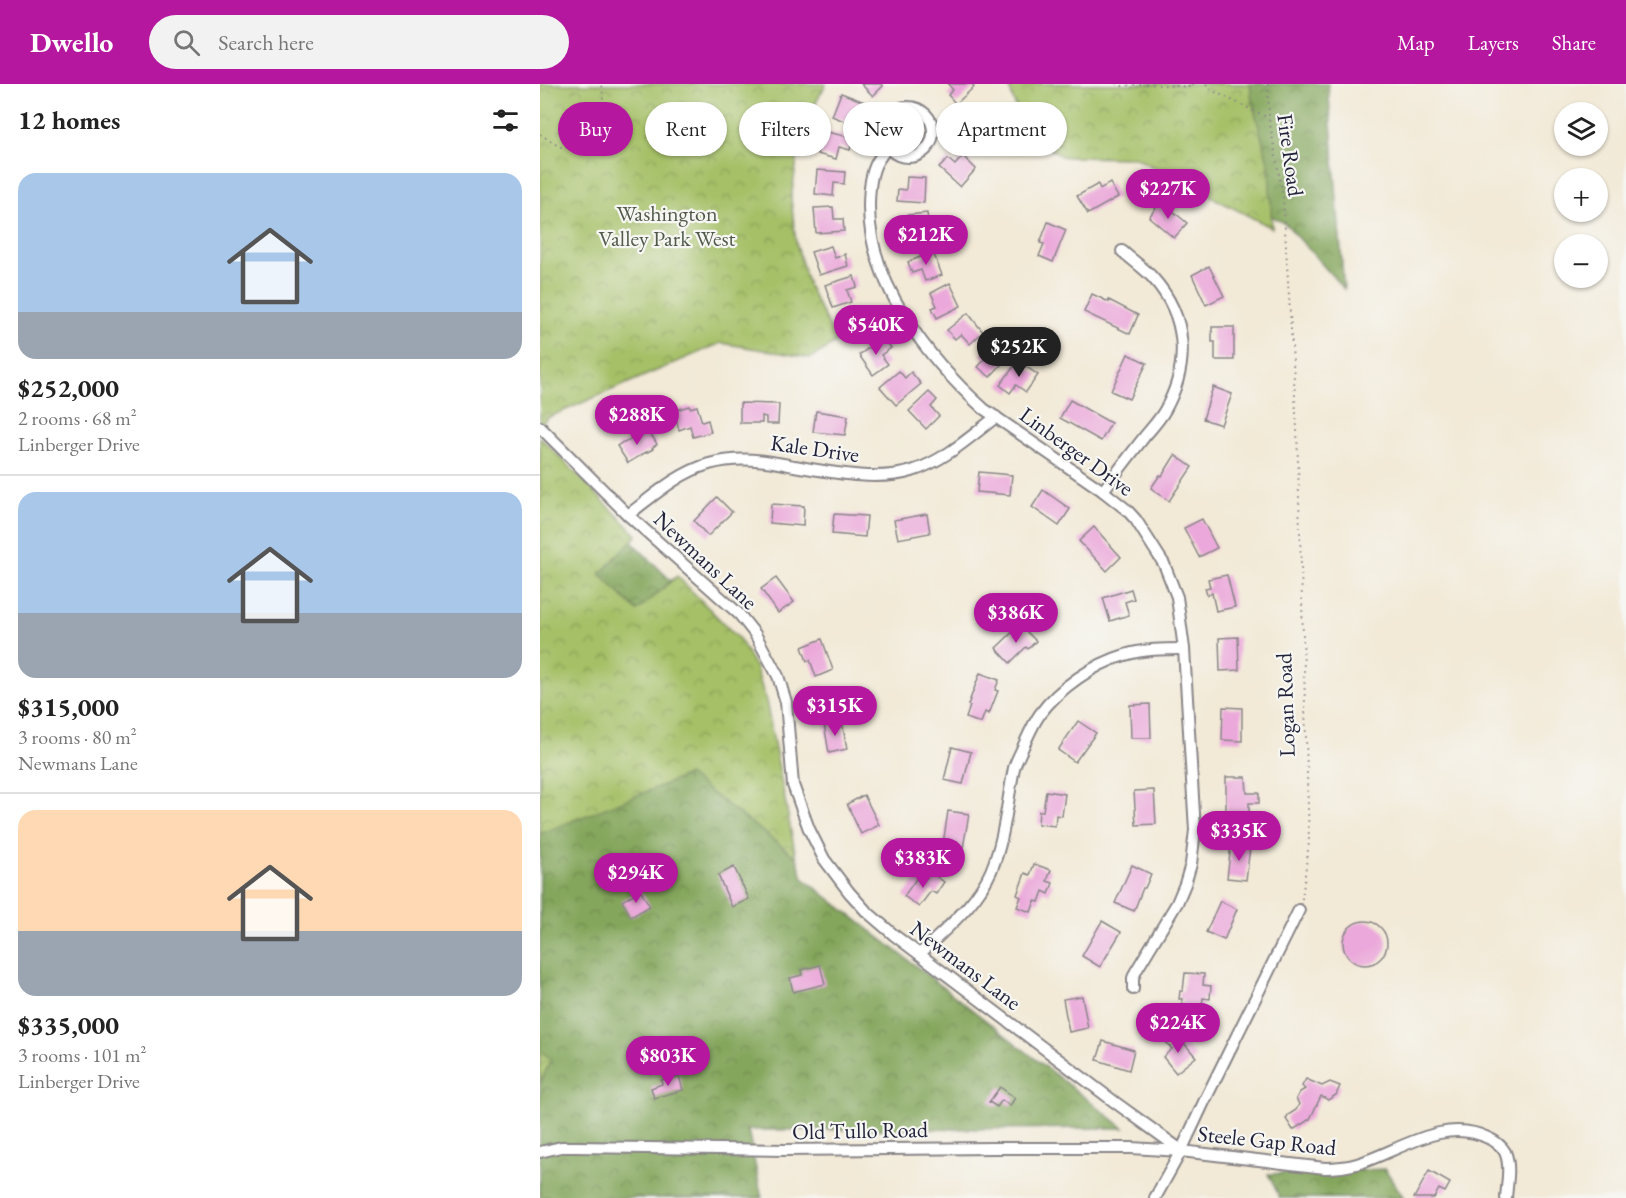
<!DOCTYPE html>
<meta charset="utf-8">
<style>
:root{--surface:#fff;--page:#f2f2f2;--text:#222;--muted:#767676;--line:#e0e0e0;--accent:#b5179e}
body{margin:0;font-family:"EB Garamond",serif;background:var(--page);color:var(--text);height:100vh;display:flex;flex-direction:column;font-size:22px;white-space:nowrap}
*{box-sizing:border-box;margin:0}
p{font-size:20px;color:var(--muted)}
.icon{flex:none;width:33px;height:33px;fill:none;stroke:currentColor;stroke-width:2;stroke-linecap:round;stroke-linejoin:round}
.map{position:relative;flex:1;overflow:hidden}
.side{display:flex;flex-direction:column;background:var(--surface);width:540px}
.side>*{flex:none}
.top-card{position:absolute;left:18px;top:18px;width:570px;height:54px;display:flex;gap:12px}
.tools{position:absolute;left:1014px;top:18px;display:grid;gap:12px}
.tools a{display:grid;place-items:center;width:54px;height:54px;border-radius:50%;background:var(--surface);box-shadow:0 2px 4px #0004;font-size:30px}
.price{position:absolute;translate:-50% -51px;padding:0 14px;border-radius:21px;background:var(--accent);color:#fff;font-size:20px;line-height:39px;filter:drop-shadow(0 2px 3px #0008)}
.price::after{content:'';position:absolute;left:50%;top:36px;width:18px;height:14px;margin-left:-9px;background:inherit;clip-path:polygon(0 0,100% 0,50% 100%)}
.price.current{background:#222;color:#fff}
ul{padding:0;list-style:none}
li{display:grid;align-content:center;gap:12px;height:318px;padding:0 18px}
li+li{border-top:2px solid var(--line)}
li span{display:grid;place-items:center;height:186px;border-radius:18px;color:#555}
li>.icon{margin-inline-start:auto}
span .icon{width:108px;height:108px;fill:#fffc;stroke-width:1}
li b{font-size:26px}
h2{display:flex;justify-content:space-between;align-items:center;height:72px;padding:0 18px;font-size:26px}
.pill{padding:0 21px;border-radius:27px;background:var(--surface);box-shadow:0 2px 4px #0004;font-size:21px;line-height:54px}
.pill.current{background:var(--accent);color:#fff}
header{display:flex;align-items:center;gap:36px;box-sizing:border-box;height:84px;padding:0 30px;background:var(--accent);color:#fff}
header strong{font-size:28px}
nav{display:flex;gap:33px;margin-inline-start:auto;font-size:21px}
.search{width:420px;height:54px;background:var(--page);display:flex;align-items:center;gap:15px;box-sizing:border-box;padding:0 21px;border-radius:33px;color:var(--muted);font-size:22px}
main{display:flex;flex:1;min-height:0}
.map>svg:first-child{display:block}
</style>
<header>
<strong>Dwello</strong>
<div class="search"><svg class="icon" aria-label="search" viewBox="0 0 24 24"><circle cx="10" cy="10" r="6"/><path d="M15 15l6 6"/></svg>Search here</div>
<nav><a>Map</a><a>Layers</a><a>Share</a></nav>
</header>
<main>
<section class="side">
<h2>12 homes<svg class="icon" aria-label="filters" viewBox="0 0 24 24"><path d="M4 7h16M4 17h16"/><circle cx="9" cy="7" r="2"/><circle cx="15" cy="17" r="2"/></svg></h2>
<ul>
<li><span style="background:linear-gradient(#a9c7e8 75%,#9aa5b1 0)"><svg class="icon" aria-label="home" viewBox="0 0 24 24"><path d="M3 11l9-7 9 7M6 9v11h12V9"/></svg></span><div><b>$252,000</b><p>2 rooms · 68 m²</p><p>Linberger Drive</p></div></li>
<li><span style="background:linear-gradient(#a9c7e8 65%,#9aa5b1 0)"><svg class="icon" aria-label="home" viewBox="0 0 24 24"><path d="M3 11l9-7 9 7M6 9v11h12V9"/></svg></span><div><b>$315,000</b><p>3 rooms · 80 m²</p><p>Newmans Lane</p></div></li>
<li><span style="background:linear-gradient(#ffd9b3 65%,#9aa5b1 0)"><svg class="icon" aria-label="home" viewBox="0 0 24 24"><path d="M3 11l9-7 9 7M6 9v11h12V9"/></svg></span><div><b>$335,000</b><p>3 rooms · 101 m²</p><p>Linberger Drive</p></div></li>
</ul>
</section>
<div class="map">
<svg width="1086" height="1114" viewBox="0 0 1086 1114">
<defs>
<pattern id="forest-crowns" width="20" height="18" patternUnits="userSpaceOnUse" patternTransform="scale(1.5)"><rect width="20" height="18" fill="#84a65b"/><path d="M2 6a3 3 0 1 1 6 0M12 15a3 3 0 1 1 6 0" fill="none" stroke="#6c874c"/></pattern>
<pattern id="park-crowns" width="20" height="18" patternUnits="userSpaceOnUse" patternTransform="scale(1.5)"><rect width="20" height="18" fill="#a5c066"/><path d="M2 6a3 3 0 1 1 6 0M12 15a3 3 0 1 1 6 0" fill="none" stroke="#869c55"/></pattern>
</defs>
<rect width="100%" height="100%" fill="#f6f6f2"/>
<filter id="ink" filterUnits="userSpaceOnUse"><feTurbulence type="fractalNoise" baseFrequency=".0167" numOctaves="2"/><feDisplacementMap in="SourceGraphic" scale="12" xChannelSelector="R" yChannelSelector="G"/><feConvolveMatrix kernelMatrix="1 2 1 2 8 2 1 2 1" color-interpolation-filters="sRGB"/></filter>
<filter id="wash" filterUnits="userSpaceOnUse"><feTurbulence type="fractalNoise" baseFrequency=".008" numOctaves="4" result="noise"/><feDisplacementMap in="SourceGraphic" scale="24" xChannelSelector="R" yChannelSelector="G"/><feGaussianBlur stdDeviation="1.35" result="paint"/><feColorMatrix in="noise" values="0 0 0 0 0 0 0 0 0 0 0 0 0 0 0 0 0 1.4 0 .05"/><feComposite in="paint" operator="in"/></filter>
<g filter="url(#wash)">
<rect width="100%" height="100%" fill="#f2e9d6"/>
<g fill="url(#forest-crowns)" stroke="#53644b" stroke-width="1.5">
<path d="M502 0H788L804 205 747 141Z"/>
<path d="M0 367 199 564 217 640 263 794 584 1044 208 1046 222 1114H0Z"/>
<path d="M845 1085 864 1114H740L728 1090Z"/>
</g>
<g fill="url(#park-crowns)" stroke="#647150" stroke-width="1.5">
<path d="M0 0H286L273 24 257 76 251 114 256 158 268 201 297 258 271 274 181 259 7 334 0 341Z"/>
<path d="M468 0H710L712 17 729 82 732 144 596 74 523 73 484 48Z"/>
<path d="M0 353 97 451 60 490 97 527 137 492 200 556 216 584 226 617 256 773 148 691 0 750Z"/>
<path d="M0 967 11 975 0 1000Z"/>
</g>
<g id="blocks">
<g fill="#eba8da">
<path d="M321 0H341L343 2 333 12Z"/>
<path d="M408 0H432L434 3 416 20 408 11 413 6Z"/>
<path d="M301 9 327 19 323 31 313 28 309 39 292 32Z"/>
<path d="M445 31 446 56 419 57 418 45 428 44 427 32Z"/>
<path d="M283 47 313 54 310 66 299 63 296 75 277 70Z"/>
<path d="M423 72 436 85 420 103 399 84 408 75 415 81Z"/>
<path d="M277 86 305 88 304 100 294 99 293 112 275 110Z"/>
<path d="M367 93 385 94 384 119 357 117 358 105 366 106Z"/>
<path d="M570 99 578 113 548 130 537 112 558 100 560 105Z"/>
<path d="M621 117 647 139 634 154 609 133Z"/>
<path d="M293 123 294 135H303L304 147 276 149 274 124Z"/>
<path d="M387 129 390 152 360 157 359 145 369 143 367 131Z"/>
<path d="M508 138 526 146 513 178 499 172 504 160 500 159Z"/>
<path d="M291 162 295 174 305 170 308 182 279 191 271 168Z"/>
<path d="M393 168 402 191 385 197 381 186 372 189 368 178Z"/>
<path d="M669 182 684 212 666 221 652 191Z"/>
<path d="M314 192 317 203 307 206 311 218 293 224 285 201Z"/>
<path d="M410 199 421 222 397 234 392 224 397 222 391 209Z"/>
<path d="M552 210 569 218V216L598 231 590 250 544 228Z"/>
<path d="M318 229 324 239 334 233 340 244 313 259 301 238Z"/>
<path d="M428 229 443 248 430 260 421 250 415 255 407 246Z"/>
<path d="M672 243H694V276H675V258H672Z"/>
<path d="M344 253 351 264 341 271 348 280 333 291 319 271Z"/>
<path d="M453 255 470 271 450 293 438 283 445 275 441 271 445 266 444 265Z"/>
<path d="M588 270 607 279 589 315 571 307Z"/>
<path d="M478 277 498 291 486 308 476 301 470 309 460 301Z"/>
<path d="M359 287 365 294 371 288 381 300 356 321 340 303Z"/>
<path d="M673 303 692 310 681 341 663 335Z"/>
<path d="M389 308 397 316 391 323 399 332 386 345 369 327Z"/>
<path d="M530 316 571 339 561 357 520 334Z"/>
<path d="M200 319 239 320 238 340H226V333L222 332V339H200Z"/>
<path d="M149 322 150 324 157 322 162 338 168 336 171 348 153 353 150 342 139 346 134 327Z"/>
<path d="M276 327 308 332 305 351 273 348Z"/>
<path d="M107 344 117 360 112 364 113 365 106 369V368L88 379 77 362 83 358 84 359Z"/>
<path d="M635 371 652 383 629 417 611 404 620 391 622 392Z"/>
<path d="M439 388 472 391 470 411 437 408Z"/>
<path d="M503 406 530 425 519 442 492 423Z"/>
<path d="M177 413 192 428 168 452 154 437Z"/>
<path d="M231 420 264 422 263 442 230 439Z"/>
<path d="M294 430 327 432 325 453 292 450Z"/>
<path d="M387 430 390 449 358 455 354 436Z"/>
<path d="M662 435 677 464 659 473 644 444Z"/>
<path d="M554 443 581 473 567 487 539 457Z"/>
<path d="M687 491 695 523 676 527 672 509 667 511 665 504 670 503 668 495Z"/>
<path d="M236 494 254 518 238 529 221 505Z"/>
<path d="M591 505 594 515 585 518 589 531 570 537 563 514Z"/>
<path d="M480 541 496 557 488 565 486 563 470 579 456 564Z"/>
<path d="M698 553 699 586 680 587 679 554Z"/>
<path d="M282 555 293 586 276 593 270 576 267 577 262 563Z"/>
<path d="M440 589 459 596 455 606 458 607 449 630 445 628 441 639 426 634 430 622 428 621Z"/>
<path d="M610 620 611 654H591L590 621Z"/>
<path d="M683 623 702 624V657L682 656Z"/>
<path d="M302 637 307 665 289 669 284 640Z"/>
<path d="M538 637 556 649 535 678 518 666Z"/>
<path d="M412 663 431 668 423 700 404 696Z"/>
<path d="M686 693H706L707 709H719V719H709V733H688V727H686Z"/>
<path d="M614 706 616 740 596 741 594 707Z"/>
<path d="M506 707 525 710 522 732 516 731 515 742 498 740 499 727H503Z"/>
<path d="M324 711 339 741 321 750 307 720Z"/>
<path d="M408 727 429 730 422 770 402 767Z"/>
<path d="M691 761 710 763 706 796 687 794Z"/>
<path d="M494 780 511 786 507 797 513 799 509 810 503 807 499 818 495 817 491 828 477 823 481 813 477 811 485 789 490 791Z"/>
<path d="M592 781 611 790 605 804H603L594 827 575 819Z"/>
<path d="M194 783 209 815 192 823 178 791Z"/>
<path d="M390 788 404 798 396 810 391 807 379 823 364 812 378 792 384 797Z"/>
<path d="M100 806 110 822 91 833 82 817Z"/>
<path d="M680 817 697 825 684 856 666 848Z"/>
<circle cx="825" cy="859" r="22"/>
<path d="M562 837 581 848 560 883 542 872Z"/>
<path d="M280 881 285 900 253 908 250 894 262 891 261 886Z"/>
<path d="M645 889 664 890 663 901 671 902 670 915 663 914 662 923 642 921 643 915H639L640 907H643Z"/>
<path d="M542 912 548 944 529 948 523 915Z"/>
<path d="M636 950 656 973 636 989 623 973 632 965 626 958Z"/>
<path d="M563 957 594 966 589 986 557 976Z"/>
<path d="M139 992 143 1006 114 1014 111 1004 122 1000 121 996Z"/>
<path d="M766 995 782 1002 790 998 800 1002 796 1011 788 1016 781 1012 770 1035 753 1046 746 1035 748 1031 756 1026 759 1020 756 1015 760 1008 765 1005 762 1002Z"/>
<path d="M460 1003 475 1014 470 1022 462 1016 457 1023 449 1018Z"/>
<path d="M889 1087 910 1099 905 1108 899 1105 894 1114H874Z"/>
</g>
</g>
</g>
<g filter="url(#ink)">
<use href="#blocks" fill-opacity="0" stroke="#8a8688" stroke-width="1.5"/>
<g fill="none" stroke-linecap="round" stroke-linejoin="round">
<g stroke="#8a8688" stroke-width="14">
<g id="minor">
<circle cx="368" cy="48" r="25"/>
<path d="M347 63C344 68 340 73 337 78 330 91 329 109 329 123 329 200 389 276 444 325L563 407 587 426 596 436 624 480 637 513 644 565 655 746 651 780 645 800 637 819 596 887 593 894V905"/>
<path d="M0 343 88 431 199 530 215 550 238 592 246 618 253 701 269 745 284 775 309 808 326 827 354 851 576 1019 641 1066"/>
<path d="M563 407C577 388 591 370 605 352 612 344 620 335 625 326 650 281 648 233 613 194 604 184 592 176 582 167"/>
<path d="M88 431C113 412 138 389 169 380 198 372 226 376 254 382 290 388 337 398 372 387 404 377 430 353 456 333"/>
<path d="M380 870C406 844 436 821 451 787 465 754 467 718 474 684 476 677 480 670 483 663 488 652 493 640 500 630 519 604 554 580 585 571 604 565 624 565 644 565"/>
<path d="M0 1068 21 1063H35L245 1066 454 1064H591L641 1067 785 1084C796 1084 806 1083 817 1080 858 1068 903 1032 948 1054 955 1057 961 1061 965 1068 971 1081 967 1100 966 1114"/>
<path d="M615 1114 641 1067 664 1018 759 826"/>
</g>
</g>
<g stroke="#8a8688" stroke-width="2" stroke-dasharray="1.5 4.5" stroke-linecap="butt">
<path d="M576 0 582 2 605 0"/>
<path d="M606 0 652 3V0"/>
<path d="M666 0 673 7 729 34"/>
<path d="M728 0 729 34 743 113 757 345 769 758 762 815"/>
<path d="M0 50 20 63 60 65 64 32 62 0"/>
</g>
<use href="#minor" stroke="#fff" stroke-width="10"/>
</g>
</g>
<g text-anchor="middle" stroke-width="4.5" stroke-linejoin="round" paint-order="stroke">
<g font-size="22" fill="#22223b" stroke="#f6f6f2">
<text transform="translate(751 71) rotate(82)" y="8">Fire Road</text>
<text transform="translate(275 364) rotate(8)" y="8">Kale Drive</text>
<text transform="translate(537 367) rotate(36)" y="8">Linberger Drive</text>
<text transform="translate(166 476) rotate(43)" y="8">Newmans Lane</text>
<text transform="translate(745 621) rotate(-92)" y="8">Logan Road</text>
<text transform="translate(426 881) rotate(37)" y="8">Newmans Lane</text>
<text transform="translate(320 1046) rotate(-1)" y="8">Old Tullo Road</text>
<text transform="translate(727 1056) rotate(6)" y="8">Steele Gap Road</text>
</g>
<g font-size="22" fill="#50594a" stroke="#f6f6f2">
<text x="127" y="137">Washington<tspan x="127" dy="25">Valley Park West</tspan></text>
</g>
</g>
</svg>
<div class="tools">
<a><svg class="icon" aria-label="layers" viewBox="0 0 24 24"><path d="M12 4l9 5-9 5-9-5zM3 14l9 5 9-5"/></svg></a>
<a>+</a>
<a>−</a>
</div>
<b class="price" style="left:628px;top:136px">$227K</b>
<b class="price" style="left:386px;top:182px">$212K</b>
<b class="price" style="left:336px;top:272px">$540K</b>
<b class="price current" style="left:479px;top:294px">$252K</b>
<b class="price" style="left:97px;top:362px">$288K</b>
<b class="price" style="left:476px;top:560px">$386K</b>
<b class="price" style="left:295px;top:653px">$315K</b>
<b class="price" style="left:699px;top:778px">$335K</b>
<b class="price" style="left:383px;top:805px">$383K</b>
<b class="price" style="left:96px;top:820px">$294K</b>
<b class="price" style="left:638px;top:970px">$224K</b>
<b class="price" style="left:128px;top:1003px">$803K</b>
<div class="top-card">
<a class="pill current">Buy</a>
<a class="pill">Rent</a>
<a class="pill">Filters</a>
<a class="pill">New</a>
<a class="pill">Apartment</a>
</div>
</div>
</main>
